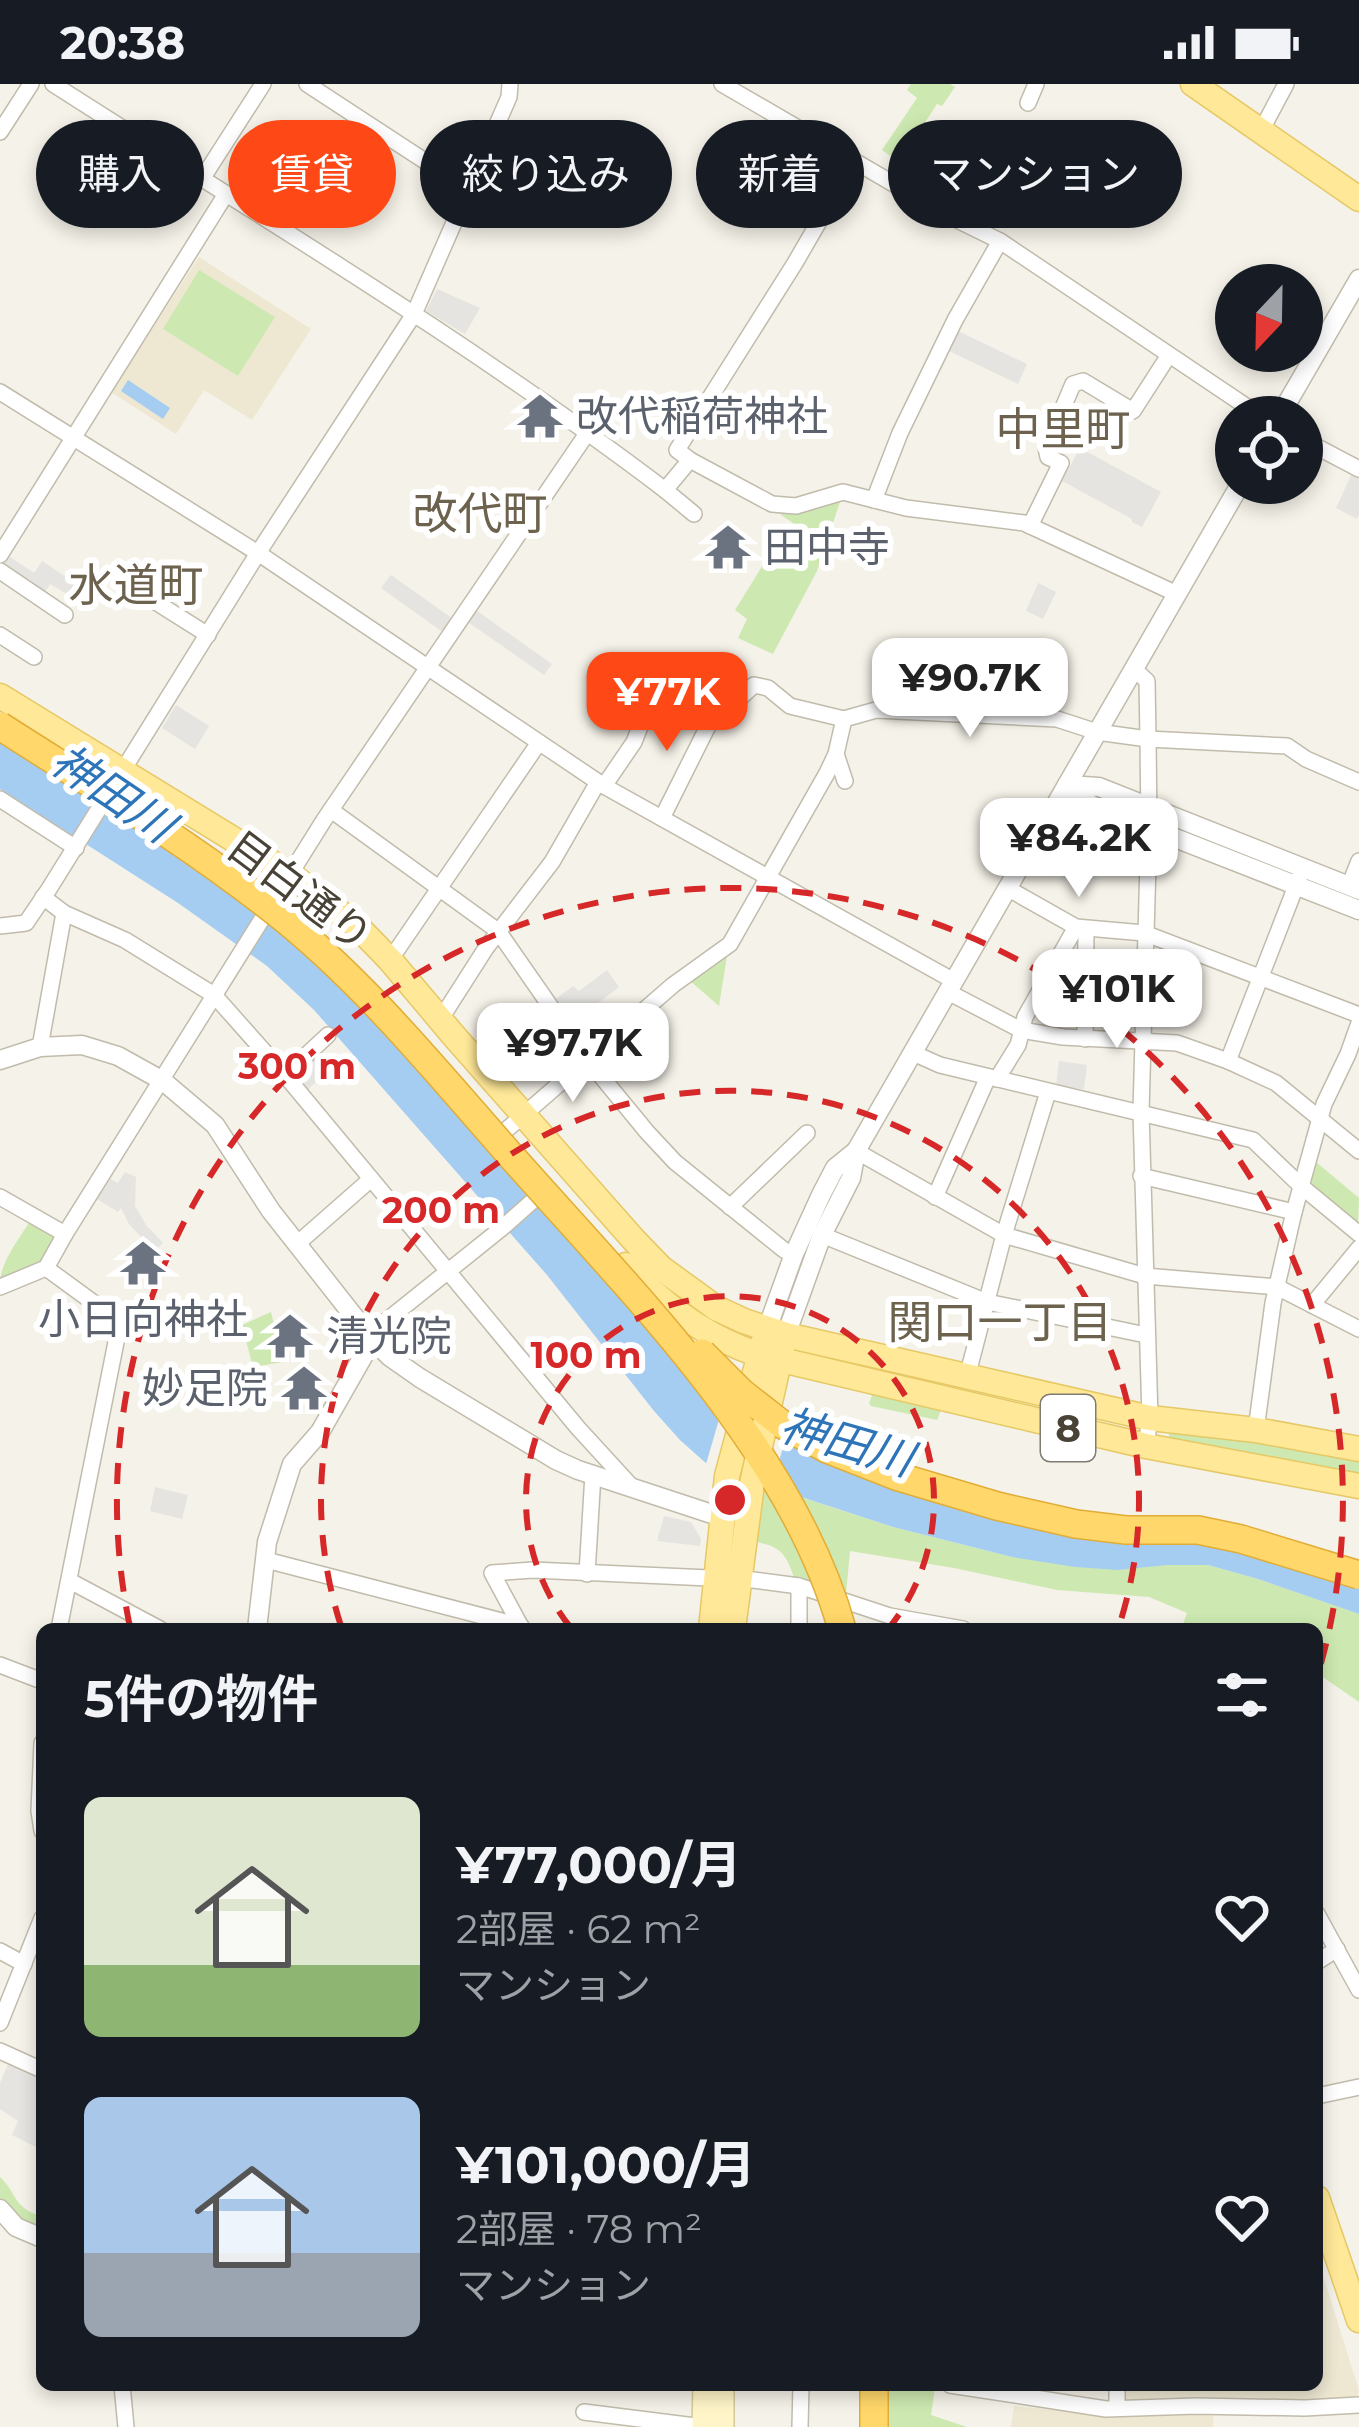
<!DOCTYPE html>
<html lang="ja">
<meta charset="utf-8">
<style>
:root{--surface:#171b24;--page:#20242c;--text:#f1f3f6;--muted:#9ea1a6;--accent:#fe4917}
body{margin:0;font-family:Montserrat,"Noto Sans JP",sans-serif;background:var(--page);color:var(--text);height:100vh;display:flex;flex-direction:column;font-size:45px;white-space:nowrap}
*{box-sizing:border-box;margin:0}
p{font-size:39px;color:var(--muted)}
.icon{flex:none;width:66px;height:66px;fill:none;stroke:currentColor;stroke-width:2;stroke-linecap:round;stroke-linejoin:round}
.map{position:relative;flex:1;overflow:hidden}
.sheet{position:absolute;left:36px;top:1539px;width:1287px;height:768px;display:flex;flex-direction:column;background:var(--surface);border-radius:18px;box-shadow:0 6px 18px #0003}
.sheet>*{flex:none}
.guide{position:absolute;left:36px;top:36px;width:1287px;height:108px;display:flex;gap:24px}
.needle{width:78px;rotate:202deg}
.fabs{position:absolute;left:1215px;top:180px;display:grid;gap:24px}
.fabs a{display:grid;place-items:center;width:108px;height:108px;border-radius:50%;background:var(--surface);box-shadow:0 6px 18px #0003;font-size:60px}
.price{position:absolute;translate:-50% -102px;padding:0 27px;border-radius:24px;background:#fff;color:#222;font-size:39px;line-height:78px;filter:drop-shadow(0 3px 6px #0008)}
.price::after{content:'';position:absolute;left:50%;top:72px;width:36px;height:27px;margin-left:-18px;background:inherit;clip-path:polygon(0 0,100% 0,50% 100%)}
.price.on{background:var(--accent);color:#fff}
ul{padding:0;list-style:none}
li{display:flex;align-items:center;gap:36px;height:300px;padding:0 48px}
li span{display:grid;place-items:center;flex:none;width:336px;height:240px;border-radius:18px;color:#555}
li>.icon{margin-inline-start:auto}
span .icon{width:144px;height:144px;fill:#fffc;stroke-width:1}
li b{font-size:51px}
h2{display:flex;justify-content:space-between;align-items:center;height:144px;padding:0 48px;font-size:51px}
.chip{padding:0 42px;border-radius:54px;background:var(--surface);box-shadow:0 6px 18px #0003;font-size:42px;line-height:108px}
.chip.on{background:var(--accent);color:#fff}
.status{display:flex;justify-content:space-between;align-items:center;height:84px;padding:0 60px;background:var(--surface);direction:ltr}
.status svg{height:33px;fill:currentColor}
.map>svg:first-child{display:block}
</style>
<div class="status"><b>20:38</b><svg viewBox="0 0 49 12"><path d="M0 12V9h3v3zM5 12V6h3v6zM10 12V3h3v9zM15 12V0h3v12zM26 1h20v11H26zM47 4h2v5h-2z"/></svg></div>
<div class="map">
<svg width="1359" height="2343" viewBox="0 0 1359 2343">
<rect width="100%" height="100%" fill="#f5f2e9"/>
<g fill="#eee8d3">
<path d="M199 173 311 245 252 336 204 306 176 350 111 308Z"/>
<path d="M1317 2173 1359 2306 1356 2315 1121 2319 1123 2301H1317Z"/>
<path d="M1014 2322 1126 2333 1189 2325 1214 2328 1213 2343H1011Z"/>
</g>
<g fill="#cde9b1">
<path d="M911 0H950L955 3 942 22 937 20 899 78 882 66 917 14 907 6Z"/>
<path d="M199 186 275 233 238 292 163 245Z"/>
<path d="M827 417 840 418 817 487 773 570 738 554 747 535 735 526 771 468 777 471 796 441 781 431 782 426Z"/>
<path d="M727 872 719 922 688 895Z"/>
<path d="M1316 1078 1359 1114 1358 1141 1313 1103 1310 1087Z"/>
<path d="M31 1136 59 1151 38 1182 0 1199C0 1179 20 1153 31 1136Z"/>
<path d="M271 1228 283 1278 253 1283 242 1241Z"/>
<path d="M873 1309 941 1326 937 1336 871 1322 869 1319Z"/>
<path d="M1169 1346 1359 1374V1391L1169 1355Z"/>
<path d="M763 1401 893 1443 1012 1473 1208 1481 1258 1495 1359 1530V1618L1317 1589V1545H1193L1183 1540 1187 1529 1149 1513 1057 1506 954 1484 850 1467 846 1510 795 1496C786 1471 783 1463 756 1458Z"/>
<path d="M0 2093C19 2111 10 2121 42 2133V2154L0 2125Z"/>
<path d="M889 2301 935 2304 931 2331 967 2343H889Z"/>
</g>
<g fill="#e6e4e1">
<path d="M348 33 377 52 344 102 316 83Z"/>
<path d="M282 64 301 77 267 129 248 117Z"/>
<path d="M437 205 480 224 465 250 426 227Z"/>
<path d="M956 246 1027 280 1018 300 947 266Z"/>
<path d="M716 313 742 328 729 350 704 335Z"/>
<path d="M1080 364 1161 408 1142 443 1132 438V435L1062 397Z"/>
<path d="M1353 387 1359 390V430L1357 435 1336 424Z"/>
<path d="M7 471 34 489 42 477 81 503 74 514 50 500 43 511 0 483Z"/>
<path d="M391 491 453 535 444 549 381 504Z"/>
<path d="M1038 499 1056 508 1043 535 1026 527Z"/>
<path d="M473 524 552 580 544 591 465 536Z"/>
<path d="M176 621 209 642 195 665 162 644Z"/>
<path d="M607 886 619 903 570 940 553 917 573 902 579 907Z"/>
<path d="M317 968 332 984 307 1006 292 990Z"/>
<path d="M1059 977 1087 981 1084 1005 1056 1002Z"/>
<path d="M125 1088 136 1093 135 1122 146 1141 163 1159 158 1164 142 1154 129 1140 121 1124 118 1128 97 1115 110 1095 118 1099Z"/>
<path d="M155 1403 188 1411 182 1435 150 1427Z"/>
<path d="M664 1432 691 1438 701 1455 700 1462 657 1457Z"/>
<path d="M9 1978 42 1992V2066L12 2051 18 2037 0 2025V1999Z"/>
</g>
<g fill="#a5cdf2">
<path d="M128 296 170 324 163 335 121 307Z"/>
<path d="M0 654 161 757 321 878 690 1285 835 1356 976 1411 1359 1485V1530L1258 1495 1208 1481H1167L1118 1486 1075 1483 1012 1473 893 1443 743 1394 717 1389 680 1356 654 1327 547 1191 314 926 267 882 178 819 0 705Z"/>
</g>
<path fill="#f5f2e9" d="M725 1315 788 1347 771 1404 743 1394 717 1389 706 1380Z"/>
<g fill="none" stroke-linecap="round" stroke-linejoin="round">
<g stroke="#c1bbab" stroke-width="18">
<g id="minor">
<path d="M53 0C259 132 470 258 665 406L690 376 772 420 796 422 843 408 906 424 1024 439 1177 510"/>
<path d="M307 0 440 87 470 101"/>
<path d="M722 0 947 131 1000 157 1262 333"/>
<path d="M1028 19 1036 0"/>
<path d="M1261 47 1286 0"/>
<path d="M0 48 31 0"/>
<path d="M202 95 263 0"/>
<path d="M0 308 258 469 604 702 954 897"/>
<path d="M1302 355 1359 385"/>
<path d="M690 376 677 366 795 179 854 77"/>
<path d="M665 406 694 430"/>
<path d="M874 416 900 349 955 236 1000 157"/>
<path d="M1030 442 1061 379 1048 373 1046 364 1073 300 1083 297 1133 327 1169 271"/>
<path d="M0 471 226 110"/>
<path d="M0 487 65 531"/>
<path d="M116 493 208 551"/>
<path d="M0 551 34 573"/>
<path d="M1134 585 1147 597 1148 655 1287 662 1306 675 1359 698"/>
<path d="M836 670 845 697"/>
<path d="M604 702 634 658 649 620C673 624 710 637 731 622 739 616 746 608 754 601L768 604 790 622 844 635 876 626 1057 635 1097 648 1148 655 1149 743 1141 1028 1150 1334 1146 1362"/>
<path d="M0 715 76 764"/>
<path d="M331 726 498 847 587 975 647 1048 675 1078 784 1166 794 1170"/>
<path d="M662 734 715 628"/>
<path d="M1349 802 1359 777"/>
<path d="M1007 804 1076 843 1144 849 1359 931"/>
<path d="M43 813 64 829 125 856 214 911 285 991 578 1344 632 1403"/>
<path d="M0 842 26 839 49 805 258 469 414 230 509 13 510 0"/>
<path d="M390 876 538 660"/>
<path d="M948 908 1021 946 1063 953 1177 959 1228 977 1276 999 1359 1067"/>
<path d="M440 936 486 864 552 778 598 698"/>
<path d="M1085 955 1086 845"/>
<path d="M40 963 64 829"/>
<path d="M913 969 940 981 1253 1056 1301 1102 1359 1150"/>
<path d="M1228 977 1303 784"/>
<path d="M285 991 328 951"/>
<path d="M997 995 1018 961 1025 933 1076 843"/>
<path d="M505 1047 673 901 730 860 827 689 836 670 844 635"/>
<path d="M856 1067 1004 1151 1145 1192 1277 1203 1359 1245"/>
<path d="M1141 1092 1294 1128"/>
<path d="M0 1113 65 1150"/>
<path d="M935 1113 988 993"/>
<path d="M730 1123 807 1049"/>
<path d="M822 1151 987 1218 1146 1251"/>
<path d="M297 1160 371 1095"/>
<path d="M46 1184 120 1238 59 1545"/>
<path d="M0 1203 46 1184 65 1150 324 736 588 348"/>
<path d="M1312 1221 1359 1164"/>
<path d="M371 1254 376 1245 502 1144 545 1106"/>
<path d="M967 1293 1004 1151 1048 1008"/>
<path d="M1256 1346 1273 1219 1294 1128 1324 1020 1348 970 1359 939"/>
<path d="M266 1476 521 1542"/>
<path d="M587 1490 593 1390"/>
<path d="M70 1497 160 1545"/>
<path d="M520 1541 492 1489 533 1486 753 1496 799 1502 890 1532 963 1545"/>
<path d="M799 1545V1502"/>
<path d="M0 1581 42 1597"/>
<path d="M42 1659 39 1727 42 1747"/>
<path d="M1317 1830 1359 1906"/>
<path d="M0 1867 24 1880"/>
<path d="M1317 1878 1337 1865"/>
<path d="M0 1939 42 1834"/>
<path d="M0 1967 42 1986"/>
<path d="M1317 2012 1359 2003"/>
<path d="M122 2301 126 2343"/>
<path d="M950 2301 1106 2325 1196 2322 1305 2324 1359 2321"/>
<path d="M1117 2301V2324"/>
<path d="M584 2328 703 2343"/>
<path d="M800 2343 801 2301"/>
</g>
</g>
<g stroke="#c1bbab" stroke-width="21">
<g id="tertiary">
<path d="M1279 333 1359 195"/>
<path d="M1067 701 1091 721 1359 826"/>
<path d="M1067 701 1099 703 1359 806"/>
<path d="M0 976 40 963 82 961 118 972 163 997 215 1041 271 1127 371 1254 390 1273 420 1294 556 1376 578 1386 721 1433"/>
<path d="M767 1245 794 1170 821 1111 835 1084 856 1067"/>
<path d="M786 1251 822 1151 851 1094 856 1067 1241 399"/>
<path d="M257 1545 267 1458 292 1380 320 1348 365 1269 371 1254"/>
<path d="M0 2125 16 2143 42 2154"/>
</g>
</g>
<g stroke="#d5c998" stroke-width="24">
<g id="secondary">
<path d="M723 2301V2343"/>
<path d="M703 2343 704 2301"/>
</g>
</g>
<g stroke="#e6c865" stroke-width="27">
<g id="primary">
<path d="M1193 0 1359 115"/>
<path d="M0 612 290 790 357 842 390 876 454 952 633 1155 661 1184 716 1224 744 1237 786 1251 1150 1334 1256 1346 1359 1365"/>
<path d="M626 1181C663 1222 707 1254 760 1271L1146 1362 1359 1402"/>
<path d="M765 1340 782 1265"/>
<path d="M711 1545 727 1392 763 1259"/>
<path d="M733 1545 752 1400"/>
<path d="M1317 2114 1359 2236"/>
</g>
</g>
<g stroke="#e1ad37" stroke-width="30">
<path id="motorway" d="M874 2301V2343"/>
</g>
<use href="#minor" stroke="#fff" stroke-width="15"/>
<use href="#tertiary" stroke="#fff" stroke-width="18"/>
<use href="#secondary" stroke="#fff5c9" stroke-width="21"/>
<use href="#primary" stroke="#ffe898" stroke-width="24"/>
<use href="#motorway" stroke="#ffd76a" stroke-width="27"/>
<g stroke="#e6c865" stroke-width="27" stroke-linecap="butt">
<path id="primary-bridge" d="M752 1400 765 1340"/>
</g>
<g stroke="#e1ad37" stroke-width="30" stroke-linecap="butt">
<g id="motorway-bridge">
<path d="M0 642C92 701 186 757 272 825 362 895 436 987 512 1073 633 1210 792 1365 842 1545"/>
<path d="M702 1269 742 1309 783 1341 827 1365 896 1392 997 1422 1076 1440 1126 1446H1198L1241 1455 1359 1491"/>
</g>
</g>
<use href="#primary-bridge" stroke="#ffe898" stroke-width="24"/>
<use href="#motorway-bridge" stroke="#ffd76a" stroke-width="27"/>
</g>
<g fill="none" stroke="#d62828" stroke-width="6" stroke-dasharray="21 15">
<path d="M571 1544A204 204 0 1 1 889 1544"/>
<path d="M341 1542A409 409 0 1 1 1119 1542"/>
<path d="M130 1543A613 613 0 1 1 1318 1590"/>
</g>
<defs>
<g id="temple-bare" transform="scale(3.6)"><path d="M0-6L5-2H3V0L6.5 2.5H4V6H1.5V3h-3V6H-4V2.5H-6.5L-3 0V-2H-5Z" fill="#6b7280" stroke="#fff" stroke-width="2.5" paint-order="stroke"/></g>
</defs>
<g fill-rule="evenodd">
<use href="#temple-bare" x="540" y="332"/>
<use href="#temple-bare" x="728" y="463"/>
<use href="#temple-bare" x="143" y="1179"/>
<use href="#temple-bare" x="290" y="1252"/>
<use href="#temple-bare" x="304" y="1304"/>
</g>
<g text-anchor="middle" stroke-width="12" stroke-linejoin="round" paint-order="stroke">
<rect fill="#fff" stroke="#807b73" stroke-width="3" x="1041" y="1311" width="54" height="66" rx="9"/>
<g font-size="39" font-weight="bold" fill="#494337">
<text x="1068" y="1358">8</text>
</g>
<g font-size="42" fill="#5b616d" stroke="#fff" text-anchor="start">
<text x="576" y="347">改代稲荷神社</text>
<text x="764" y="478">田中寺</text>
<text x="143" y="1250" text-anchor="middle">小日向神社</text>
<text x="326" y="1267">清光院</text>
<text x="268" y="1319" text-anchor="end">妙足院</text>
</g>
<g font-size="42" fill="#494337" stroke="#fff">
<text transform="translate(300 807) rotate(37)" y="15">目白通り</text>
</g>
<g font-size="45" fill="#6c624e" stroke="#fff">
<text x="1063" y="361">中里町</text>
<text x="480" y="445">改代町</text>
<text x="136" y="517">水道町</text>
<text x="1000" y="1254">関口一丁目</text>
</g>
<g font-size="45" font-style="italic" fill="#2d74b8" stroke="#fff">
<text transform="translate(113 709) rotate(34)" y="16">神田川</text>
<text transform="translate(847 1358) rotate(16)" y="16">神田川</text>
</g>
</g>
<circle cx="730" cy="1416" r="18" fill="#d62828" stroke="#fff" stroke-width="6"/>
<g font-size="36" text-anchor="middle" font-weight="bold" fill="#d62828" stroke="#fff" stroke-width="12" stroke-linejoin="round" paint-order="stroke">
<text x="297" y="995">300 m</text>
<text x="441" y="1139">200 m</text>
<text x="586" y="1284">100 m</text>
</g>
</svg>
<div class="fabs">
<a><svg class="needle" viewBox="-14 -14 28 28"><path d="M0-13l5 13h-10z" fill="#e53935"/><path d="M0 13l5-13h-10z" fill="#9ea1a6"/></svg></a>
<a><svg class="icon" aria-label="locate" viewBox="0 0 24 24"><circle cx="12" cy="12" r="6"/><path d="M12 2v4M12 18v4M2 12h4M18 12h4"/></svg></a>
</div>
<b class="price" style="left:970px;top:656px">¥90.7K</b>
<b class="price on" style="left:667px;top:670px">¥77K</b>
<b class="price" style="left:1079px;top:816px">¥84.2K</b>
<b class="price" style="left:1117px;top:967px">¥101K</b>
<b class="price" style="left:573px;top:1021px">¥97.7K</b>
<div class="guide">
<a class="chip">購入</a>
<a class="chip on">賃貸</a>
<a class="chip">絞り込み</a>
<a class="chip">新着</a>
<a class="chip">マンション</a>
</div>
<section class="sheet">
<h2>5件の物件<svg class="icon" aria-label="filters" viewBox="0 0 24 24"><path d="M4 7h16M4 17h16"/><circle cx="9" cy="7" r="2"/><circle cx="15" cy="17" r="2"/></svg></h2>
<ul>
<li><span style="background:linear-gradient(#dfe7d0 70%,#8fb573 0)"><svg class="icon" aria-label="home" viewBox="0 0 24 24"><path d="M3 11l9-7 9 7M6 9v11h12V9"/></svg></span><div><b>¥77,000/月</b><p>2部屋 · 62 m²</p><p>マンション</p></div><svg class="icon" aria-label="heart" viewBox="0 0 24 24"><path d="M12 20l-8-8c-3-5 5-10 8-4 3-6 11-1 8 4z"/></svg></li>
<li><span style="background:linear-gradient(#a9c7e8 65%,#9aa5b1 0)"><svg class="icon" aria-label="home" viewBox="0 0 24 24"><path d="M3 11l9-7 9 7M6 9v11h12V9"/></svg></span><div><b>¥101,000/月</b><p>2部屋 · 78 m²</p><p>マンション</p></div><svg class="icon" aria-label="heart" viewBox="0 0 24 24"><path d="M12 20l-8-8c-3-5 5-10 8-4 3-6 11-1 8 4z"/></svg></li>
</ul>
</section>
</div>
